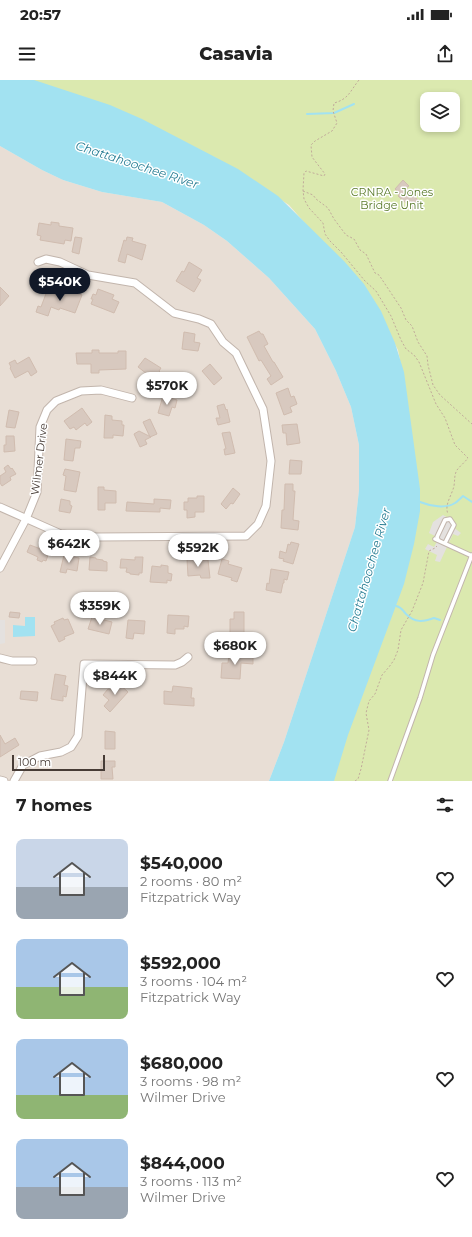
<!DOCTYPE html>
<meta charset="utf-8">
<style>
:root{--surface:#fff;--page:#f2f2f2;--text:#222;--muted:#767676;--accent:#111827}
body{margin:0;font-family:Montserrat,sans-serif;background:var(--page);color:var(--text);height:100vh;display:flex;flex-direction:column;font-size:15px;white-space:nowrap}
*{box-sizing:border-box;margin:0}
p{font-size:13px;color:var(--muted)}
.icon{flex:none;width:22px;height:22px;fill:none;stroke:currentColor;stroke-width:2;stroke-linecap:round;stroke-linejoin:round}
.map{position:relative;height:701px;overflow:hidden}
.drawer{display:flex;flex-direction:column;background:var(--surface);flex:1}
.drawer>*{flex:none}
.tools{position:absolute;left:420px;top:12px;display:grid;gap:8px}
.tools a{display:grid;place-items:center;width:40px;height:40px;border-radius:8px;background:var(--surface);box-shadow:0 2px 6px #0003;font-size:20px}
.scale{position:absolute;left:12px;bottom:10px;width:93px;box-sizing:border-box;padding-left:4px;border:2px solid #473c36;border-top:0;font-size:11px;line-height:14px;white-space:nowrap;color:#473c36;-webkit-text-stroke:3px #fff;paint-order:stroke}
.price{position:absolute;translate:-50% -34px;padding:0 9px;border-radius:14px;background:#fff;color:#222;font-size:13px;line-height:26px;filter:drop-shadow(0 1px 2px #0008)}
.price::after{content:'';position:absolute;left:50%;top:24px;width:12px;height:9px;margin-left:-6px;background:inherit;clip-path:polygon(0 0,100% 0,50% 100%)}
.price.selected{background:var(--accent);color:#fff}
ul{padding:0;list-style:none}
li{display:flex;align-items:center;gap:12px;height:100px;padding:0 16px}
li span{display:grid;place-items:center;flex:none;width:112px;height:80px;border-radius:8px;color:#555}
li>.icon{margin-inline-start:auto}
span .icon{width:48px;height:48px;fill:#fffc;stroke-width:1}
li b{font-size:17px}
h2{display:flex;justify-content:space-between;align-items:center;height:48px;padding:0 16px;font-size:17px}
.status{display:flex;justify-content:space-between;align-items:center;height:28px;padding:0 20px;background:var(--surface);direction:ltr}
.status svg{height:11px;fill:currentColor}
header{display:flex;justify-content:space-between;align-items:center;height:52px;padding:0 16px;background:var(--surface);font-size:18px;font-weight:800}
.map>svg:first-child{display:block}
</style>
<div class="status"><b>20:57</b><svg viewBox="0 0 49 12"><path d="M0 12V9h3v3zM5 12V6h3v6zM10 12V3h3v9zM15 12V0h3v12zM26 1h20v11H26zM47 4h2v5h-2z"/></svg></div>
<header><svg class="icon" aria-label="menu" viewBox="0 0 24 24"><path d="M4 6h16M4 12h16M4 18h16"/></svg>Casavia<svg class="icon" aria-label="share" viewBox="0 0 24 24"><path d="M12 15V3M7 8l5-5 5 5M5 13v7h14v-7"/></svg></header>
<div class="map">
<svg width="472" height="701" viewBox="0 0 472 701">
<rect width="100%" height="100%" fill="#f4ede7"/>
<path fill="#e8ded5" d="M0 66 42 90 63 100 102 112 162 122 204 145 227 161 269 198 315 249 336 291 351 327 359 365V410L355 447 284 662 269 701H0Z"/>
<path fill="#dbe9af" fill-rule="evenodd" d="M26 0H472V701H329L405 306 398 270 372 220 289 125 214 77ZM427 19H453V45H427Z"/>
<g fill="#e4e1df">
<path d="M443 435 450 439 453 447 461 453 458 456 453 454 440 482 435 481 437 475 425 469 428 464 434 467 438 460 437 457 429 453 433 442Z"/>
<path d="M0 540H5V563L0 564Z"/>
</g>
<g fill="#a2e2f1">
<path d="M0 0H34L110 25 142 39 238 89 278 116 344 181 364 204 381 231 395 263 404 292 420 409V431L414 464 404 504 348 655 334 701H269L284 662 355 447 359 410V365L351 327 336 291 315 249 269 198 227 161 204 145 162 122 102 112 63 100 42 90 0 66Z"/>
<path d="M25 537H35V556L13 557V545L25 546Z"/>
</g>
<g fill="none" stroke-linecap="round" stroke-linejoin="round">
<g stroke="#a2e2f1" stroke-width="2">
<path d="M307 34 334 33 354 24"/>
<path d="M420 422C430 426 446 429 455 423 458 421 461 418 463 416L472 422"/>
<path d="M396 526C402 527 402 530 406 534 415 543 423 542 434 538L440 540"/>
</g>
</g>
<g fill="#d8c9bf" stroke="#d0bcaf">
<path d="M403 100 409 106 406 108 414 115 413 116 421 122 414 130 398 116 400 113 395 109Z"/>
<path d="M51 142 59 143V146L73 148 71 161 65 160 64 164 40 160 41 156 37 155 39 143 51 145Z"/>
<path d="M75 157 82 158 79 174 72 172Z"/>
<path d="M127 157 133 158 132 161 146 165 142 180 127 174 125 183 118 181 124 160 126 161Z"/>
<path d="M189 182 202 190 197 198 201 200 194 212 176 201 182 191 184 192Z"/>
<path d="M0 207 9 216 0 226Z"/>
<path d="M62 208 82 215 75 233 60 228 59 230 51 227 48 236 36 232 38 226 41 227 47 211 54 213 55 209 61 211Z"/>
<path d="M98 209 114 215 112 219 119 222 114 233 91 224 93 219H91L93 214 96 215Z"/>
<path d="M259 251 261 254H263L268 264 264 266 273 282H274L283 297 271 305 267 299 271 296 261 280 259 281 247 257Z"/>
<path d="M184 252 195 254 194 262 200 263 198 271 182 269Z"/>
<path d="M92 270H99V273H118V271H126V289L99 290V293H91V284H77L76 273H92Z"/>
<path d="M29 277 37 292 31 296 28 291 15 298 10 288 11 287 9 283 15 280 17 284Z"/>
<path d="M145 278 161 288 159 291 161 293 155 300 138 287Z"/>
<path d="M210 284 222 298 214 305 202 291Z"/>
<path d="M288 308 291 317 294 316 297 324 290 327 292 332 284 335 276 313Z"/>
<path d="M163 316 177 320 175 328 172 327 169 336 158 333Z"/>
<path d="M224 324 226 330 227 329 230 342 218 345 216 338H220L217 326Z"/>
<path d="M82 328 92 342 87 346 85 343 76 350 74 347 70 349 64 341Z"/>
<path d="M9 330 19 332 15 348 6 347Z"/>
<path d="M105 335 112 336V340L122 341V345H124L123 356 113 355V358H104Z"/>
<path d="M150 339 157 354 150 357 143 342Z"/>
<path d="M297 344 300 363 287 365 286 353H283L282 345Z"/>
<path d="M139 351 151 357 145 360 147 364 140 367 134 354Z"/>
<path d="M230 352 235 373 225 375 224 369H226L222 353Z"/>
<path d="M6 356H14L15 371 4 372V365H6Z"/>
<path d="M66 359 81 361 80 368H75L73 381 64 380Z"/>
<path d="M290 380 302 381 301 394H289Z"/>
<path d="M8 385 11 389 12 388 16 394 10 397 11 400 2 406 0 403V396L6 392 4 388Z"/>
<path d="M65 389 80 392 76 412 64 410 66 396 63 395Z"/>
<path d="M285 404H293V411H295L293 440 299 441 298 450 281 448 282 430H284Z"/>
<path d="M98 407H104V410L116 411V423H105V430H98Z"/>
<path d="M233 408 240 414 233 424 231 423 226 429 221 424Z"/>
<path d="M197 416H204V432H195V437L187 438V430H184V422H188V418H197Z"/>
<path d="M61 419 70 421V425L72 426 70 433 59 431Z"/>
<path d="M154 419 171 420 170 429 160 428V432L126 431 127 422 154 424Z"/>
<path d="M291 462 299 464 293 484 283 481 284 479 279 478 280 471 286 473 288 464 290 465Z"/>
<path d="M30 465 49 472 46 481 43 480 42 482 37 480 38 477 27 472Z"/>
<path d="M64 475 79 478 77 491 67 489 66 493 60 492Z"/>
<path d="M90 477 96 478V479L103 480V481L107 482V491L89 490Z"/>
<path d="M135 477H143L142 493H139V495L130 494V493L126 492 127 488H120L121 479 135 480Z"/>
<path d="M187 479H195V480H208L210 498H201L200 495 188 496Z"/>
<path d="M222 479 229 481 228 484 242 488 237 502 231 500 232 498 218 494Z"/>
<path d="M161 485 168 486V493L172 494 171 501 167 500V503L150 502 152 486 161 487Z"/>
<path d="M271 489 289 492 287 500 284 499V503H283L281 513 266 510 267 503 269 504Z"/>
<path d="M10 532 20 533 19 538 9 537Z"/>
<path d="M234 532H244V561H230V539H234Z"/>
<path d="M168 535 189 536 188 547 184 546V549H175V554L167 553Z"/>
<path d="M92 537 112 542 109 554 88 549Z"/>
<path d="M63 538 64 540 68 539 74 553 64 557 65 559 59 562 51 546 55 544 54 542Z"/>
<path d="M128 540 145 541 144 554 134 553 133 559 126 558Z"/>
<path d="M229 575 253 576V584L241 583 240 599 221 598 222 583H228Z"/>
<path d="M55 594 66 596 64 605 68 606 66 617 63 616V621L51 619Z"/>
<path d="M117 602 128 612 110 632 104 626 109 620 103 615 108 609 110 610Z"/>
<path d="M173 606 192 608 191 618H194V626L164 624V611L172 612Z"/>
<path d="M21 611 38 612 37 621 20 619Z"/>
<path d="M105 651 115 652V669H105Z"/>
<path d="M0 655 5 664 15 658 19 665 0 677Z"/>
<path d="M101 681H115V687H112L113 699H101Z"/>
</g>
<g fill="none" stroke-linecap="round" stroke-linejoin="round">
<g stroke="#c2b5ac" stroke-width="5.5">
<g id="lane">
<path d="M435 459 472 476"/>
<path d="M438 460 437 457 445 440 450 439 454 445 445 463"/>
<path d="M390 701 420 618 433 575 472 475"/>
</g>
</g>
<g stroke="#c2b5ac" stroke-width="9">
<g id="street">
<path d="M0 427 61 454 96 457 246 456 258 444 266 426 271 381 263 329 236 273 223 262 211 244 199 239 174 233 135 203 88 195 60 182 46 179 38 182"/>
<path d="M0 488 26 439 37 412 40 347 47 330 56 321 81 311 101 310 132 318"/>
<path d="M0 578 12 581H33"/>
<path d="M0 700 4 701"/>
<path d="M14 701 23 685 40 676 61 672 71 667 78 656 84 584 175 585 182 582 188 577"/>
</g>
</g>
<g stroke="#c1ab9a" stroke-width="1" stroke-dasharray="2 2" stroke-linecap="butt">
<path d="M359 0C350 11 349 19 334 23L333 31 337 43 332 51 315 61 311 65 312 77 325 94 324 96 306 91 304 93 303 110 304 119 309 128 323 143 325 154 330 161 341 172 365 201 376 211 391 236 401 260 406 269 414 275 419 282 436 324 445 338 455 365 468 378C465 382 460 386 457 390 454 395 455 400 454 406 452 415 444 425 448 434"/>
<path d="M303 111 313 115 316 119 328 128 334 139 346 155 354 159 360 170 366 174 375 193 379 195 401 228 406 240 412 246 418 262 427 276 428 285 433 305 440 315 472 344"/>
<path d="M355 701 358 699 361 689 369 650 366 633 369 621 375 614 382 595 389 587 394 580 398 570 401 550 412 531 423 503 429 471 435 468 437 466"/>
</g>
<use href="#lane" stroke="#fff" stroke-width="3.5"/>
<use href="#street" stroke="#fff" stroke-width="7"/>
</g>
<g text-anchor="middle" stroke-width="3" stroke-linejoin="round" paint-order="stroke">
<g font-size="11" fill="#587928" stroke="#fff">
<text x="392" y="116">CRNRA - Jones<tspan x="392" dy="13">Bridge Unit</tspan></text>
</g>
<g font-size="11" fill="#473c36" stroke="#fff">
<text transform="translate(39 379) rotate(-83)" y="4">Wilmer Drive</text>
</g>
<g font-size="12" font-style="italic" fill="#277d93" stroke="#fff">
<text transform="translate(137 85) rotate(18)" y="4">Chattahoochee River</text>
<text transform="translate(369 490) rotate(-74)" y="4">Chattahoochee River</text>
</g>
</g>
</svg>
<div class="tools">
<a><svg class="icon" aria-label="layers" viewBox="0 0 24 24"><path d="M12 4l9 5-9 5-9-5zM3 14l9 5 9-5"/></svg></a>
</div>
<div class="scale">100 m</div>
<b class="price selected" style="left:60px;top:222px">$540K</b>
<b class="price" style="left:167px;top:326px">$570K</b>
<b class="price" style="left:69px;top:484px">$642K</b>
<b class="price" style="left:198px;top:488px">$592K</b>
<b class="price" style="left:100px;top:546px">$359K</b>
<b class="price" style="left:235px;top:586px">$680K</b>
<b class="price" style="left:115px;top:616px">$844K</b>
</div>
<section class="drawer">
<h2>7 homes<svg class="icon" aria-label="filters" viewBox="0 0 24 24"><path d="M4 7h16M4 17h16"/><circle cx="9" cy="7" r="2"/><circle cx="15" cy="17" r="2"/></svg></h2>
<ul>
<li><span style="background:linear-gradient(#c9d6e8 60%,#9aa5b1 0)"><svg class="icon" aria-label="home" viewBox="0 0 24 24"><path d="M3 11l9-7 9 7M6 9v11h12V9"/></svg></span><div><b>$540,000</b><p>2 rooms · 80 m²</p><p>Fitzpatrick Way</p></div><svg class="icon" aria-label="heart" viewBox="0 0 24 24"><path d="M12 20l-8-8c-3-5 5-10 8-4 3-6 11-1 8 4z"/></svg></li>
<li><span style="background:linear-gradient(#a9c7e8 60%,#8fb573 0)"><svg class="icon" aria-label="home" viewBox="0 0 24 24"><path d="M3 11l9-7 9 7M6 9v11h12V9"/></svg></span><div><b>$592,000</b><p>3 rooms · 104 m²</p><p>Fitzpatrick Way</p></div><svg class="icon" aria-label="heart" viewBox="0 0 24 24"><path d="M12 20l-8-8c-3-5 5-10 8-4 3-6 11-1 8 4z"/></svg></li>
<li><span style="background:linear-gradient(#a9c7e8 70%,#8fb573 0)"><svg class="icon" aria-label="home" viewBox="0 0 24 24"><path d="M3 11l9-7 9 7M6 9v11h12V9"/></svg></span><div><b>$680,000</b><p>3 rooms · 98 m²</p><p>Wilmer Drive</p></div><svg class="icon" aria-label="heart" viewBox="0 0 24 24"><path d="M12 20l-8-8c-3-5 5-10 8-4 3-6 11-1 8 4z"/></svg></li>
<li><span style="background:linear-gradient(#a9c7e8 60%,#9aa5b1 0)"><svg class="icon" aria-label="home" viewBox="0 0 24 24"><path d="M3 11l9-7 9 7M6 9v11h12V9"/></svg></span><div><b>$844,000</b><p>3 rooms · 113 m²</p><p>Wilmer Drive</p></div><svg class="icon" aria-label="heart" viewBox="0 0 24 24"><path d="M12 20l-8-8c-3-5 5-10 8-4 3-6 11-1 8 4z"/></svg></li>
</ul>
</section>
